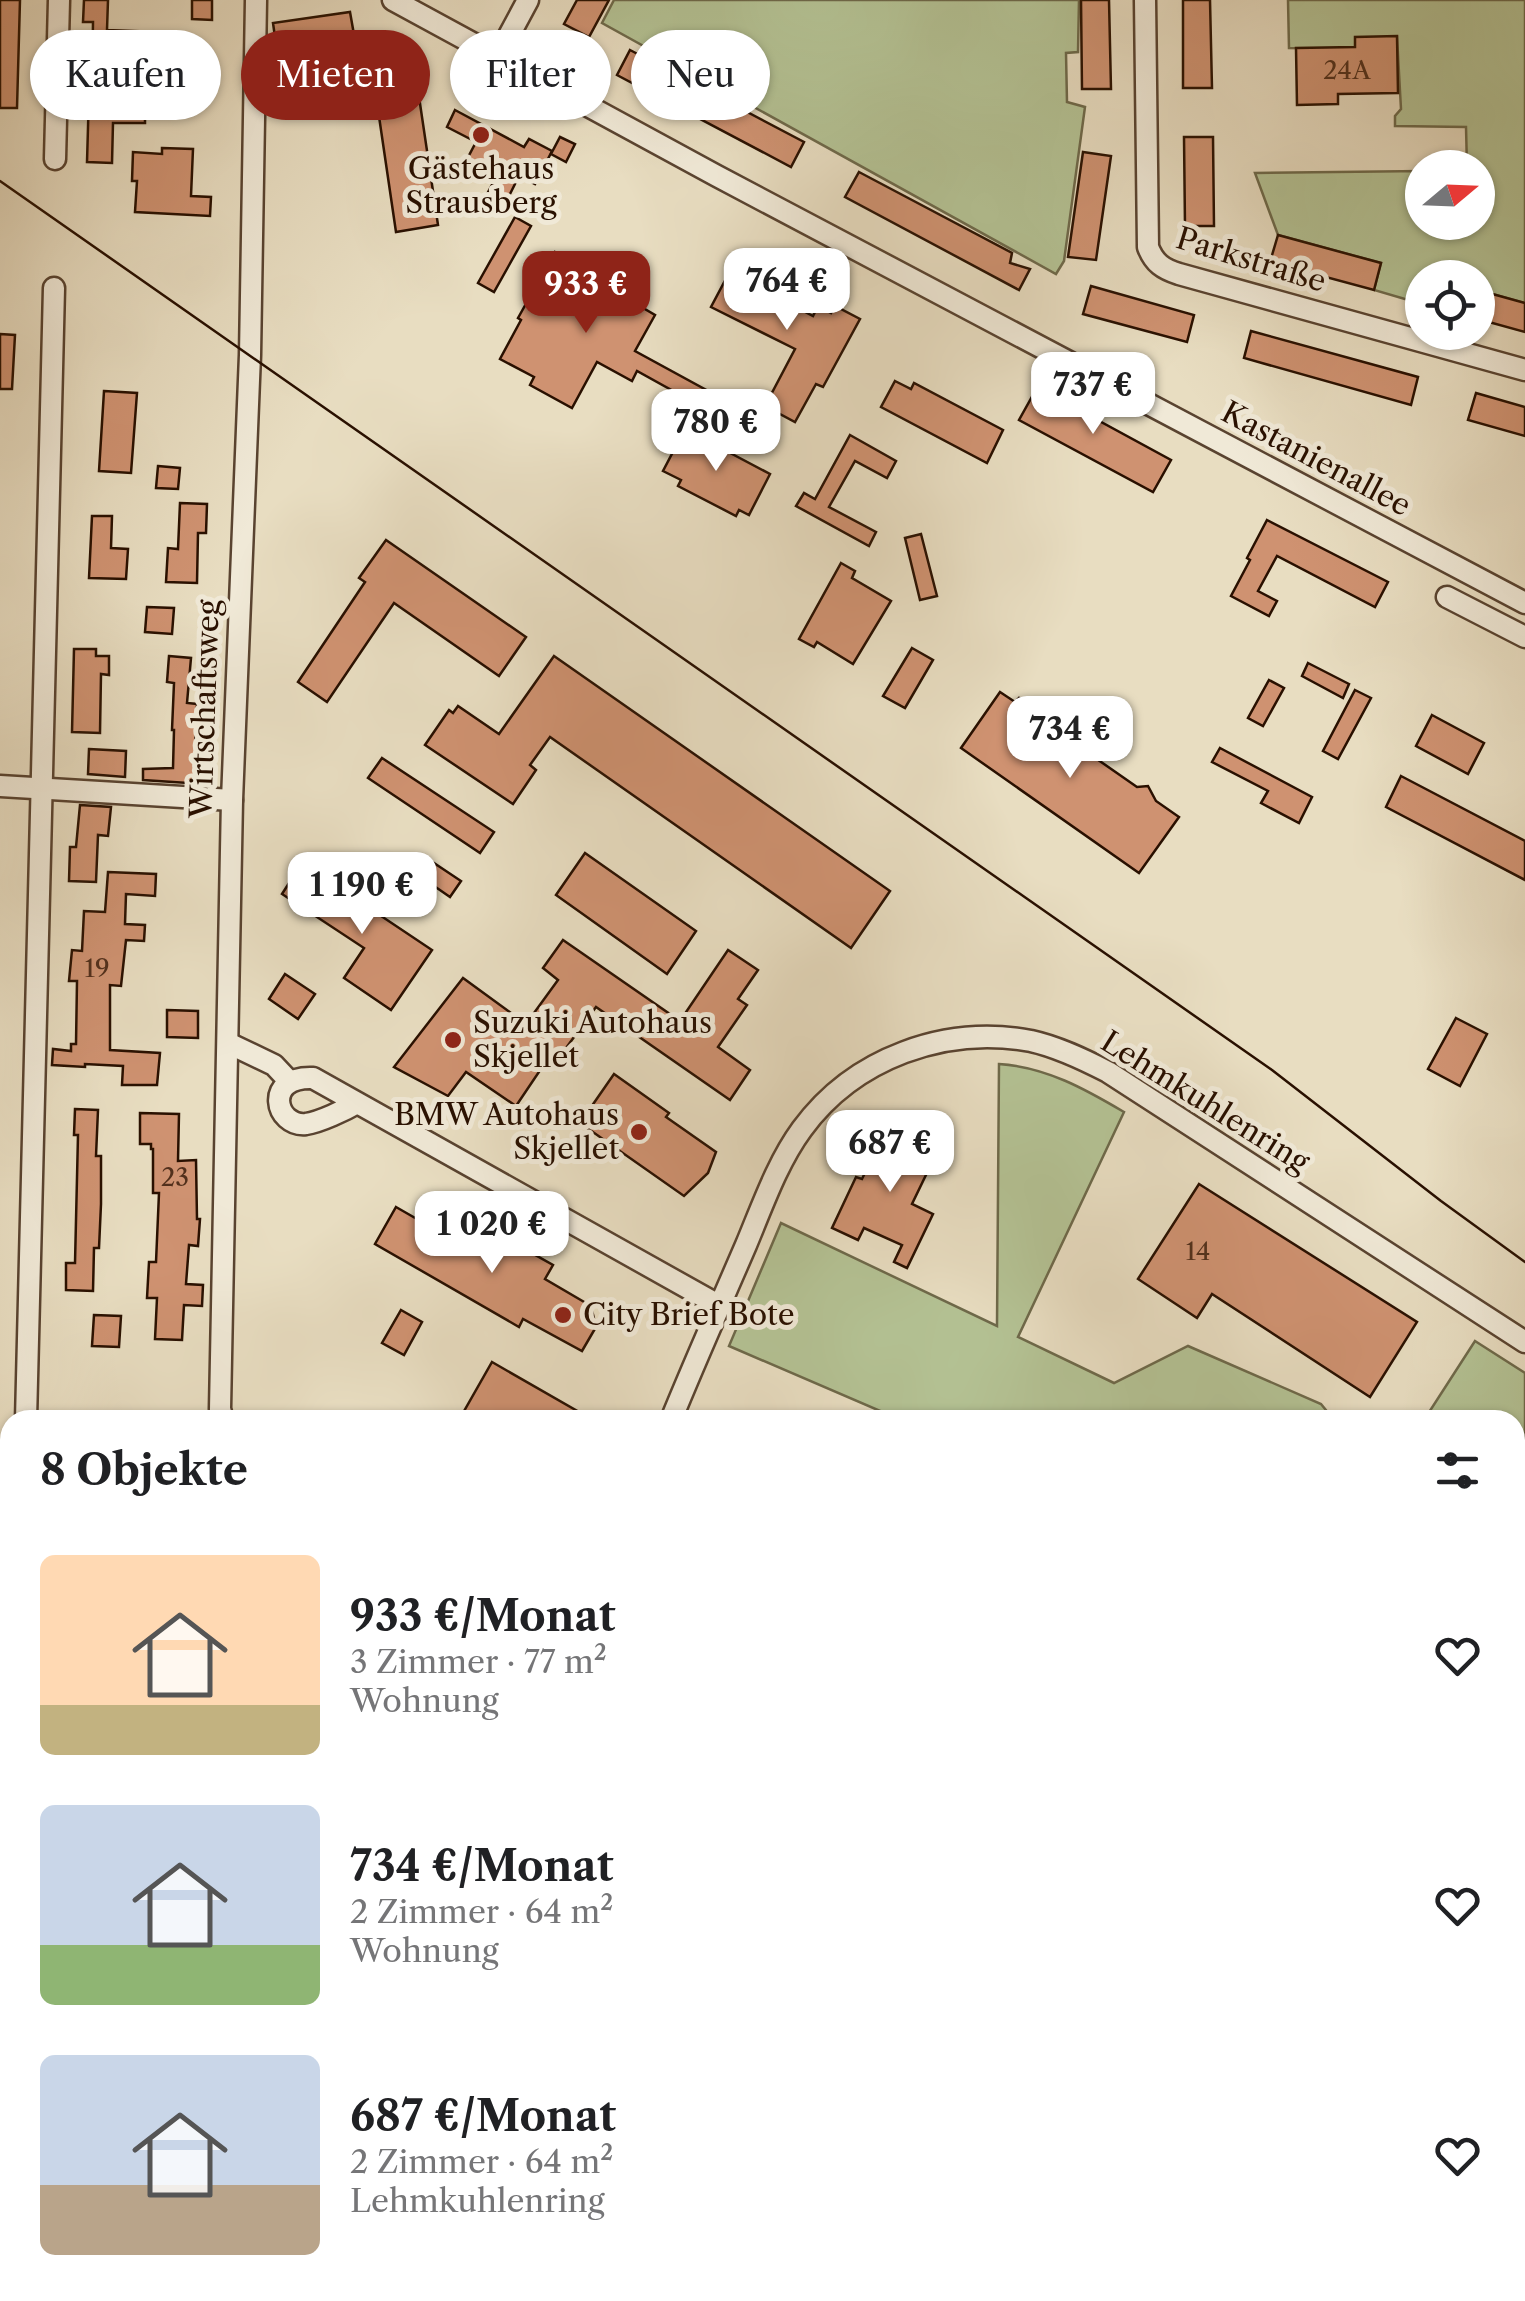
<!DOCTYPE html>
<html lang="de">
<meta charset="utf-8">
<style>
:root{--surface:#fff;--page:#f2f2f2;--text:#202124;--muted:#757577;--accent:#8f2418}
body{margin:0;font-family:"Libre Caslon Text",serif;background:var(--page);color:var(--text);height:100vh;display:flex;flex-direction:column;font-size:38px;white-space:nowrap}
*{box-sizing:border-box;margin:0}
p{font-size:32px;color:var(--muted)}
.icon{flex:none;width:55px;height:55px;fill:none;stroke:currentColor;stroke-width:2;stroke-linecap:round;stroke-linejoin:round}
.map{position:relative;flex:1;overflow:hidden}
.side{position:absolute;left:0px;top:1410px;width:1525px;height:892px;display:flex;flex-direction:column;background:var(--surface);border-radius:30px 30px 0 0;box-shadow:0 2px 8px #0004}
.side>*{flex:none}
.guide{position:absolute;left:30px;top:30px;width:1000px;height:90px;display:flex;gap:20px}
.needle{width:65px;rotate:71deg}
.fabs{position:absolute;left:1405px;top:150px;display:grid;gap:20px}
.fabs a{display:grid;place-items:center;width:90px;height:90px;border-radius:50%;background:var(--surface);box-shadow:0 2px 8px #0004;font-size:50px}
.price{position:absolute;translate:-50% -85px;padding:0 22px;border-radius:20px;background:#fff;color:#222;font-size:32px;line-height:65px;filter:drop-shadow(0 2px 5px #0008)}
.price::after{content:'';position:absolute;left:50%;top:60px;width:30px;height:22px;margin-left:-15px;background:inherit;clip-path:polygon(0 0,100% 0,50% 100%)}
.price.selected{background:var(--accent);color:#fff}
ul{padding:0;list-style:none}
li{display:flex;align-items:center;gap:30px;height:250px;padding:0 40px}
li span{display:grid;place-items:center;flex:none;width:280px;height:200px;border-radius:15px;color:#555}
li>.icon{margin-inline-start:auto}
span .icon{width:120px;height:120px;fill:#fffc;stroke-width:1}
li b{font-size:42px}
h2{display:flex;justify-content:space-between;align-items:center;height:120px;padding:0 40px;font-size:42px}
.tag{padding:0 35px;border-radius:45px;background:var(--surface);box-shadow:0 2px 8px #0004;font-size:35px;line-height:90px}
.tag.selected{background:var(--accent);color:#fff}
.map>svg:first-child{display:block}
</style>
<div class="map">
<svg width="1525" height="2301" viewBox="0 0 1525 2301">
<rect width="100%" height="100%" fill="#e8ddc1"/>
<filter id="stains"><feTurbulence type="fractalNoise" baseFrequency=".002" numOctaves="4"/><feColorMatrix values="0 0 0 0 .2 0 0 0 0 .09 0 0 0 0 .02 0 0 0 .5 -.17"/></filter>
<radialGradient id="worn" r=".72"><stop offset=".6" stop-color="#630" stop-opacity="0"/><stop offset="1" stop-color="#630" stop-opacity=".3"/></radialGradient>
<g fill="#b4c294" stroke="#6e694a" stroke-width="2.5">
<path d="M614 0H1079L1078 52 1066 53 1067 102 1085 107 1064 261 1056 274 602 23Z"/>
<path d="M1288 0H1525V303L1478 290V278H1422V304L1374 290 1381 263 1278 235 1255 173 1422 171V222H1478V168L1467 167 1466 127 1395 126V116L1401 109 1397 37 1355 49 1289 48Z"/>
<path d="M999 1064C1046 1067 1085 1089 1124 1112L1018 1337 1114 1383 1188 1346 1321 1404 1334 1420H901L729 1346 781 1223 997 1326Z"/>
<path d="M1475 1341 1525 1373V1648L1515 1647V1420H1424Z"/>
<path d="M1525 2025V2137L1515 2076V2026Z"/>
</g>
<g fill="#cf9271" stroke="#291000" stroke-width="2.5">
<path d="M0 0H20L17 108H0Z"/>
<path d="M84 0H108L107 30 158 32 157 64 130 63 129 98H145V123H113L112 163 87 162 89 93H92L93 22H83Z"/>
<path d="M192 0H212V20L192 19Z"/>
<path d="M577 0H609L589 37 564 24Z"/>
<path d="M1081 0H1109L1111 89H1082Z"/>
<path d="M1183 0H1210L1212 88H1183Z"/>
<path d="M350 12 356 46 278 58 273 23Z"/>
<path d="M1397 36 1398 93 1338 94V104L1297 105 1296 48 1355 47V37Z"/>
<path d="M630 50 804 142 791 167 617 75Z"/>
<path d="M418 90 438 225 396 232 376 96Z"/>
<path d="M455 110 524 147 529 139 552 151 535 184 519 176 504 206 486 196 495 179 465 163 476 142 447 127Z"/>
<path d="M560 137 575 144 566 162 551 154Z"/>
<path d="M1184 137H1213L1214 226H1185Z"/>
<path d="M162 148 193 149 191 196 211 197 210 216 135 212 137 181H132L133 152 162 154Z"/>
<path d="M1083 152 1111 156 1096 260 1068 257Z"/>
<path d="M859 172 1012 253 1010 263 1030 269 1019 290 845 197Z"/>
<path d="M515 217 531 226 494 292 478 283Z"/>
<path d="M1278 235 1381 263 1374 290 1270 262Z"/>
<path d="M555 252 636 297 633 302 655 315 635 351 721 398 713 413 637 371 632 381 597 362 572 408 530 385 534 377 500 359 521 320 518 318Z"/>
<path d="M737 258 782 282 775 296 813 316 818 306 831 313 835 306 860 319 823 387 816 384 795 422 765 406 795 349 711 307Z"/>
<path d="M1091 286 1194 315 1187 342 1083 314Z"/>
<path d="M1478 290 1525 303V332L1478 319Z"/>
<path d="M1251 331 1418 377 1411 405 1244 358Z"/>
<path d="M0 334 15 335 12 389H0Z"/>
<path d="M1043 377 1065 389 1059 399 1171 460 1153 492 1019 420Z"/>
<path d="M895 381 911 389 914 383 1003 430 987 463 881 407Z"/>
<path d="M104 391 137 393 131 473 99 471Z"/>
<path d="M1476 393 1525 407V436L1468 420Z"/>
<path d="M685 429 770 474 749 515 739 510 736 516 678 486 681 480 663 471Z"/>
<path d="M850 435 896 461 887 478 855 461 829 507 876 532 869 546 796 506 804 493 815 499Z"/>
<path d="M158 466 180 468 178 489 156 488Z"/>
<path d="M180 503 207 504 206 533H198L197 583 166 582 168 548 178 549Z"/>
<path d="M92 516H112L111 548 128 549 126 579 89 578Z"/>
<path d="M1267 520 1388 582 1375 607 1277 556 1258 591 1277 601 1269 616 1231 596 1250 560 1247 558Z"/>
<path d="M921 534 937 596 920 600 905 538Z"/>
<path d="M386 540 526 637 499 676 394 603 327 702 298 682 365 582 359 578Z"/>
<path d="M841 563 855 571 852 578 891 601 853 664 817 642 814 647 799 639Z"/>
<path d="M147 607 174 608 172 634 145 632Z"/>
<path d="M912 648 933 660 905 708 883 696Z"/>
<path d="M74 649H96V656H109V675L101 674 100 733 72 732Z"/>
<path d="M169 656 191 658 187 703 197 704 195 746 205 747 203 784 143 780V769L173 768 174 730H172L174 683 167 682Z"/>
<path d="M554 656 890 891 851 948 550 737 530 765 536 770 513 804 425 745 449 710 453 713 458 706 499 734Z"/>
<path d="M1308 663 1349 684 1343 698 1302 676Z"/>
<path d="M1269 680 1284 688 1263 726 1248 718Z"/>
<path d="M1355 690 1371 698 1338 759 1323 751Z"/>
<path d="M1000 692 1015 702 1019 698 1064 730 1061 734 1137 787 1148 786 1156 801 1179 817 1139 873 961 748Z"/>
<path d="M1432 715 1484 743 1468 774 1416 746Z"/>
<path d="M1220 748 1312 797 1299 823 1261 803 1268 791 1212 762Z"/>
<path d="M89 749 126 751 125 777 88 774Z"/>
<path d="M382 758 494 832 480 853 368 778Z"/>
<path d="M1401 776 1525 841V880L1386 807Z"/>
<path d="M80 805 111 807 108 836 98 835 96 882 69 881 70 847H76Z"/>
<path d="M585 853 696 931 667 974 556 895Z"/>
<path d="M431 861 461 881 450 897 421 877Z"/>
<path d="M302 863 432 950 391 1010 344 978 364 948 282 894Z"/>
<path d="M108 872 156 874 155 896 126 894 125 924 145 925 144 941 126 940 121 986 110 985V1050L160 1053 157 1085H122L123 1066 85 1064V1067L52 1065 53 1049 71 1051V1044H76L77 981H69L72 950 82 951 84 911 105 912Z"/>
<path d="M563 940 680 1021 728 950 758 970 738 999 747 1005 718 1047 750 1070 730 1100 596 1007 558 1059 551 1054 516 1106 466 1072 448 1096 394 1067 463 978 526 1024 558 980 543 968Z"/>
<path d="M285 974 315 994 298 1019 269 999Z"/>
<path d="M167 1010 198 1011V1038L167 1037Z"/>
<path d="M1456 1018 1487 1034 1460 1086 1428 1069Z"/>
<path d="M614 1074 669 1113 666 1117 716 1152 708 1173 684 1196 580 1123Z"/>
<path d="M75 1109 98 1110 96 1156H101V1204L99 1248H94L93 1291 66 1290V1263H75L78 1135H74Z"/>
<path d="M140 1113 179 1114 178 1161 196 1160 197 1219H200L198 1246 189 1245 186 1284 203 1285 202 1306 184 1305 182 1340 155 1339 157 1298H147L149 1262H156L159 1193H153V1149H151V1144H140Z"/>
<path d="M888 1125 938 1150 912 1204 933 1214 907 1268 894 1262 902 1245 864 1228 858 1240 832 1228 856 1177 862 1179Z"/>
<path d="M1199 1184 1417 1322 1370 1397 1212 1294 1197 1318 1138 1279Z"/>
<path d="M396 1207 464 1246 478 1223 553 1265 545 1279 591 1306 596 1327 582 1351 523 1319 519 1327 375 1244Z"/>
<path d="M401 1310 422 1322 404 1355 382 1343Z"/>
<path d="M94 1315 121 1316 119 1347 92 1346Z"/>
<path d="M492 1362 593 1420H459Z"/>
</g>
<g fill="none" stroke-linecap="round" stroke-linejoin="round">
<g stroke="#594330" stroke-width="25">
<g id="minor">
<path d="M393 0 717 176 1525 603"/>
<path d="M1145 0 1148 247C1154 263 1163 269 1179 274L1525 370"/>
<path d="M498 56 528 0"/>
<path d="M55 159 59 0"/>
<path d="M1447 597 1525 637"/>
<path d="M0 786 232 800"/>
<path d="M228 1043 274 1065 289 1081"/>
<path d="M357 1103C345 1110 320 1122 306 1124 275 1127 263 1076 313 1078L720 1306"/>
<path d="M26 1420 54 288"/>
<path d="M223 1420 220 1409 232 800 250 355 256 0"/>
<path d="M671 1420C695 1361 721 1303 746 1245 762 1207 777 1163 802 1129 854 1058 945 1025 1031 1041 1058 1047 1083 1059 1108 1072L1525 1342"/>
<path d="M1515 2001 1525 2000"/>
<path d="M610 2292 611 2301"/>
<path d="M4 2301 10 2071"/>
<path d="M229 2301V2292"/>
</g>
</g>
<use href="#minor" stroke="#f0e9d7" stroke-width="20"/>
<path stroke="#291000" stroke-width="2.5" d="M0 181 1272 1070 1441 1201 1525 1262"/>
</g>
<g fill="#8f2418" stroke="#f0e9d7" stroke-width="4">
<circle cx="481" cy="135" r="10"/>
<circle cx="453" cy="1040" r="10"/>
<circle cx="639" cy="1132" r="10"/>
<circle cx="563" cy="1315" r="10"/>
</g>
<g text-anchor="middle" stroke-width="10" stroke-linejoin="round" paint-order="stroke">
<g font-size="25" fill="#52301c">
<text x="1347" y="79">24A</text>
<text x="97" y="977">19</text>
<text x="175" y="1186">23</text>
<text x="1198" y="1260">14</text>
</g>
<g font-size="30" fill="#291000" stroke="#f0e9d7" text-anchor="start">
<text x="481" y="179" text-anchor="middle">Gästehaus<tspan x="481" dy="34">Strausberg</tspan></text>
<text x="473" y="1033">Suzuki Autohaus<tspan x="473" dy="34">Skjellet</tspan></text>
<text x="619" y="1125" text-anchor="end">BMW Autohaus<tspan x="619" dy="34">Skjellet</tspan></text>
<text x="583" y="1325">City Brief Bote</text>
</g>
<g font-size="30" fill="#291000" stroke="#f0e9d7">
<text transform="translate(1251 260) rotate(17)" y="10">Parkstraße</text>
<text transform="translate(1316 459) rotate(28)" y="10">Kastanienallee</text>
<text transform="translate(205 709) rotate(-88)" y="10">Wirtschaftsweg</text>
<text transform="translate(1205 1102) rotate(32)" y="10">Lehmkuhlenring</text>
</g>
</g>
<rect width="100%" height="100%" filter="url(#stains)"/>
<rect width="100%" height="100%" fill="url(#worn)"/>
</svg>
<div class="fabs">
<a><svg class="needle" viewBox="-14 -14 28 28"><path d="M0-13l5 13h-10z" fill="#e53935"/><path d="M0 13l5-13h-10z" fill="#757577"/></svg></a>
<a><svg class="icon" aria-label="locate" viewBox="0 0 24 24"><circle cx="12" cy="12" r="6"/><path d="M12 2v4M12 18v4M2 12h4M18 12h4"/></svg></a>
</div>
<b class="price" style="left:787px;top:333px">764 €</b>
<b class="price selected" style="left:586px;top:336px">933 €</b>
<b class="price" style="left:1093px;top:437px">737 €</b>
<b class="price" style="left:716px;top:474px">780 €</b>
<b class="price" style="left:1070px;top:781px">734 €</b>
<b class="price" style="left:362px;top:937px">1 190 €</b>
<b class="price" style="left:890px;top:1195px">687 €</b>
<b class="price" style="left:492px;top:1276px">1 020 €</b>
<div class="guide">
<a class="tag">Kaufen</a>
<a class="tag selected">Mieten</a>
<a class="tag">Filter</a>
<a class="tag">Neu</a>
</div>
<section class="side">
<h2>8 Objekte<svg class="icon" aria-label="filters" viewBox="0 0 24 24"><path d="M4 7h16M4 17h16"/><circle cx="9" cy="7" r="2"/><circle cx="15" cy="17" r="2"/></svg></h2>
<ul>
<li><span style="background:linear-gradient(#ffd9b3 75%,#c2b280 0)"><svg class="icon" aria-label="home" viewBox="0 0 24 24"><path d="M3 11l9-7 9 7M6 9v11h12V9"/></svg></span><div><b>933 €/Monat</b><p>3 Zimmer · 77 m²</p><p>Wohnung</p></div><svg class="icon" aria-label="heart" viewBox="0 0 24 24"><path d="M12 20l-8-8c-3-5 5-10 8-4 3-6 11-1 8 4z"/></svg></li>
<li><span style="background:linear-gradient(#c9d6e8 70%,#8fb573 0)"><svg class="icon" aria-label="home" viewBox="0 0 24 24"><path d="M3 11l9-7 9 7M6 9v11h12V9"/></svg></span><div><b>734 €/Monat</b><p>2 Zimmer · 64 m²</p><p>Wohnung</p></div><svg class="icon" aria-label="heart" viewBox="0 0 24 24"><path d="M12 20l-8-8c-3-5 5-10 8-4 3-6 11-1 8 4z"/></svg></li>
<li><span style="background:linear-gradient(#c9d6e8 65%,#b9a48a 0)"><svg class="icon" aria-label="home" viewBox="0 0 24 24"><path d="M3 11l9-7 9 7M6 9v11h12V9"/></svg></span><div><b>687 €/Monat</b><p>2 Zimmer · 64 m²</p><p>Lehmkuhlenring</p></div><svg class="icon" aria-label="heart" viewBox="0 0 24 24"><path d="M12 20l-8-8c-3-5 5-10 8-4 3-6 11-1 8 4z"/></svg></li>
</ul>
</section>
</div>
